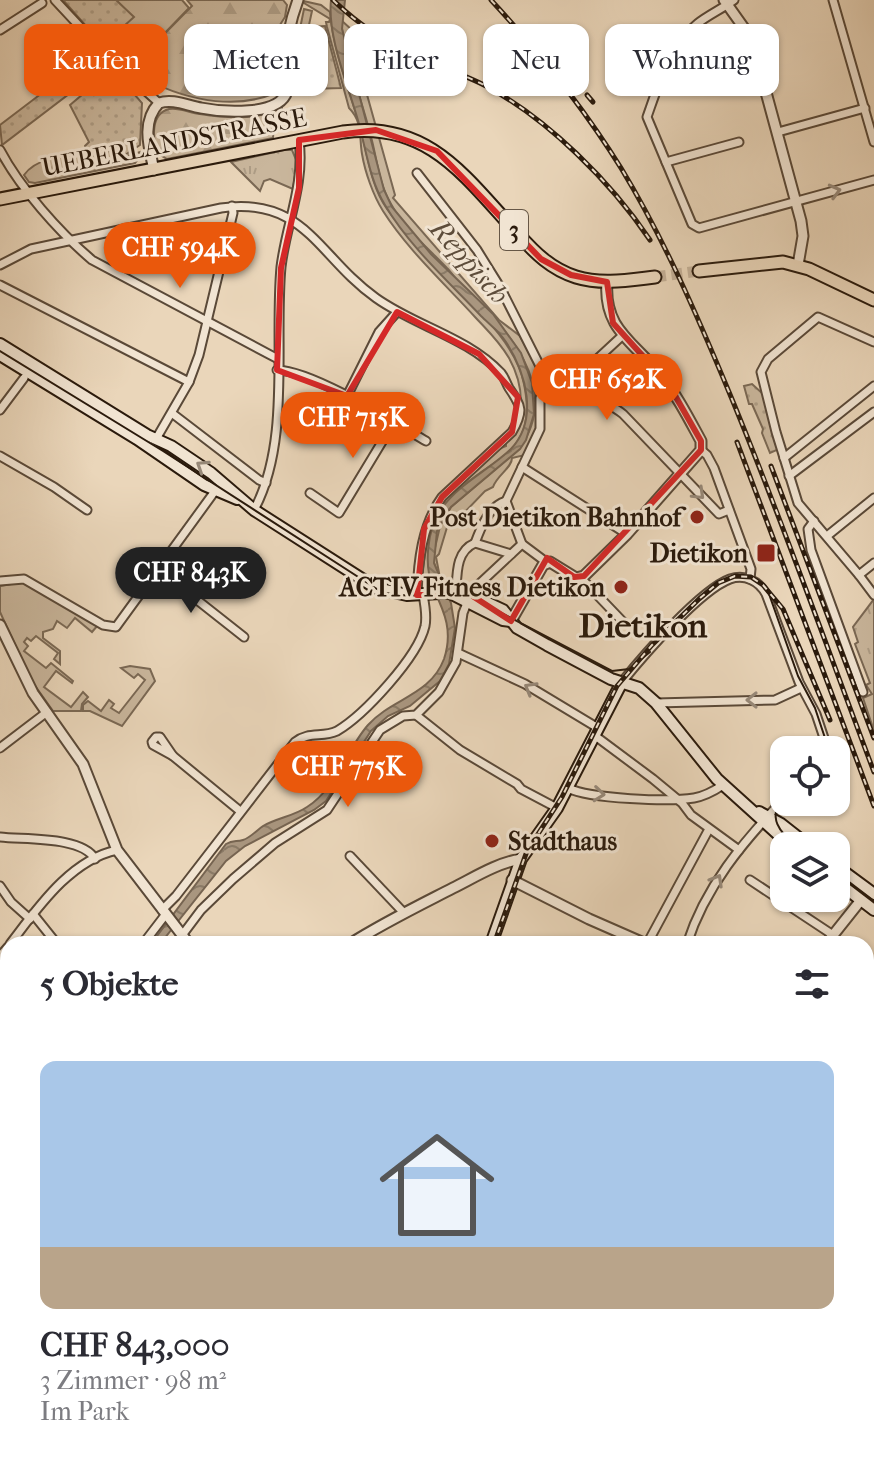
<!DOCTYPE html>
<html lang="de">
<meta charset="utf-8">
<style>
:root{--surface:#fff;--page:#f2f2f3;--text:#2b2b33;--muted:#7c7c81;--accent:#ea580c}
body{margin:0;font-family:"IM FELL French Canon",serif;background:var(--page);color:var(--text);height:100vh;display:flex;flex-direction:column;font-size:30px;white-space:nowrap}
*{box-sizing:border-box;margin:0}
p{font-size:26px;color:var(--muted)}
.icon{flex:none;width:44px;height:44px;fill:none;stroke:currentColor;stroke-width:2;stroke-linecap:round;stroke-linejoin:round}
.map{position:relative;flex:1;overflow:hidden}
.details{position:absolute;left:0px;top:936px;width:874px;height:536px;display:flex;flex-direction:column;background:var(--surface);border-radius:24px 24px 0 0;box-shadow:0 2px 6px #0004}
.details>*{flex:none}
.top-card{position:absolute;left:24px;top:24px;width:826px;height:72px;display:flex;gap:16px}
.fabs{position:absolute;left:770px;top:736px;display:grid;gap:16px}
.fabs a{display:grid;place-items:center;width:80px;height:80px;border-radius:16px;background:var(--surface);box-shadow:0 2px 6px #0004;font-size:40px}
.price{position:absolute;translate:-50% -68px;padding:0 18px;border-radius:28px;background:var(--accent);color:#fff;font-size:26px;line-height:52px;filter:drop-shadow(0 2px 4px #0008)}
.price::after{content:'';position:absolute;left:50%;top:48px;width:24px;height:18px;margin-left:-12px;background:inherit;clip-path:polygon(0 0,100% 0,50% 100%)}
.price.selected{background:#222;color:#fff}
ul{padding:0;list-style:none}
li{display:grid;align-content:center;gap:16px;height:424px;padding:0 40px}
li span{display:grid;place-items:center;height:248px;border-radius:16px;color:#555}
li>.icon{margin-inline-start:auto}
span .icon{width:144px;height:144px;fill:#fffc;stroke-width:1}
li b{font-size:34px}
h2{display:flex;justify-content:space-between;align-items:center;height:96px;padding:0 40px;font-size:34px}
.pill{padding:0 28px;border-radius:16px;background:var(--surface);box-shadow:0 2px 6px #0004;font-size:28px;line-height:72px}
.pill.selected{background:var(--accent);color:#fff}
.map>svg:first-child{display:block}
</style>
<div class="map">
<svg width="874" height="1472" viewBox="0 0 874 1472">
<defs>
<pattern id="forest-firs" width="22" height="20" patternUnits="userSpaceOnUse" patternTransform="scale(2)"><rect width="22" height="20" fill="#c9b69c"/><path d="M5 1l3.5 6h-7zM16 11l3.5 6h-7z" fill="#ad9c85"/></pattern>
<pattern id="cemetery-stones" width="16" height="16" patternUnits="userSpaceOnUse" patternTransform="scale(2)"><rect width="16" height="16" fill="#c9b69c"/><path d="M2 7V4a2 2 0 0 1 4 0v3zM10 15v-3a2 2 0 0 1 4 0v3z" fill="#ad9c85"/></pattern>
<pattern id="park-tufts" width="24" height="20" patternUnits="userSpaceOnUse" patternTransform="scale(2)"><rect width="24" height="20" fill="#c9b69c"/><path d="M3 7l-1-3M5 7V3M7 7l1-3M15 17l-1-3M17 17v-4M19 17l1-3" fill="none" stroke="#ad9c85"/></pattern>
<pattern id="garden-dots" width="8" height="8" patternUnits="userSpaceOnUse" patternTransform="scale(2)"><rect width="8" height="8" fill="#c9b69c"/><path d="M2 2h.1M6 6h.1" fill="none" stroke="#ad9c85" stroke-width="1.8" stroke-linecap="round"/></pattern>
<pattern id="water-waves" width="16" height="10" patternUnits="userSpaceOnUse" patternTransform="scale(2)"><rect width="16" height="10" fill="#a9967f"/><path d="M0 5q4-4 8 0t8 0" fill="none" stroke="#8a7a66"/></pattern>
</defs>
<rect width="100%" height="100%" fill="#ead6ba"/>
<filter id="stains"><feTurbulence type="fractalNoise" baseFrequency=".0025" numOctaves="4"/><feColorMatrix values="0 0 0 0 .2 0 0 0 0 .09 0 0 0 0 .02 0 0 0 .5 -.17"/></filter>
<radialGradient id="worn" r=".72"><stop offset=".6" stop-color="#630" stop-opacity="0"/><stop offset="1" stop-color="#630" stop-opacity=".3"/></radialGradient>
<g fill="#c9b69c" stroke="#7a6854" stroke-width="2">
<path d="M116 0H182L189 8 130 69 103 45 133 17Z"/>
<path d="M299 0 321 5 330 12C333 50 348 86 359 123 367 151 370 185 387 209 401 229 417 247 434 265 465 299 515 338 524 384 528 403 529 426 517 442 508 455 493 464 480 473 443 498 425 530 431 575L422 577C429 517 432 509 478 468 486 461 495 449 506 446V443C527 419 524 385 509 358 499 341 487 330 475 317 444 283 407 249 383 211 373 195 365 172 362 154 359 137 363 122 349 108L327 27 326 22H329L330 19Z"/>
<path d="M341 20 363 40 354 48 395 195 393 198 499 320 520 336 542 377 537 394V432L525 455 512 458C512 468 497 475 493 487L485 491 463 514H451L439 554 436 557 441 583 434 563V552L441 522 451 507 519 449C564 387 505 327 463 287 456 281 453 274 447 268 428 248 404 228 391 204 378 182 377 157 370 133 361 97 345 58 341 20Z"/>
<path d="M23 582 98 625 92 632 75 618 67 628 57 621 53 629 43 632V638L60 651V664L54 659 58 653 36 636 31 641 27 638 24 642 28 646 24 651 46 668 51 663 73 681 72 683 56 671 44 687 71 707 83 692 88 697 82 704 81 711H53L31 680 0 612V586Z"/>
<path d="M130 666 150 669 155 681 122 726 90 711H83V705L88 701 101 711 109 700 114 704 111 708 119 713 145 680 138 674 134 678 121 668Z"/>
<path d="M0 1077 8 1083V1181L0 1190Z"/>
</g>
<g fill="url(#forest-firs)" stroke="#7a6854" stroke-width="2">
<path d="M187 0H283L287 5 285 17 278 28 279 82 275 93C229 113 169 96 130 69L192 6Z"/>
<path d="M304 9 312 11 304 48 309 89 298 88C296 60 297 37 304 9Z"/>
<path d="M282 107V112L274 122 273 138 167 159 157 153C153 138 150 114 169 109 179 107 190 113 200 114 225 118 260 121 282 107Z"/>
<path d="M114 148 123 157 140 152V157L135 163 35 183 29 182 24 175C42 150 86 158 114 148Z"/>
<path d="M866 1388 874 1391V1472H572L566 1464H866Z"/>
</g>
<path fill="url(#cemetery-stones)" stroke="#7a6854" stroke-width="2" d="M866 1269 874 1273V1391L866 1388Z"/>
<g fill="url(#park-tufts)" stroke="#7a6854" stroke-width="2">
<path d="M284 150H292L297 162 293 189 270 179 264 181 260 191 231 162Z"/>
<path d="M874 599V731L863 698 872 694 866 685 870 683 855 644 858 642 853 627Z"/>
</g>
<g fill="url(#garden-dots)" stroke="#7a6854" stroke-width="2">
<path d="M63 0H116L134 17 103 45Z"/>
<path d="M325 26 341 88 309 89 304 48 309 27Z"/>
<path d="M92 55 103 68 2 145 0 125Z"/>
<path d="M114 78 128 87 142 103 140 145 125 155 119 148 86 158 85 146 89 142 70 105 89 89 94 95Z"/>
<path d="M752 384 763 394 779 449 770 453 762 433 763 429 752 404H749L744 386Z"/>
</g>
<path fill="url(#water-waves)" stroke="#766451" stroke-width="2" d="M331 0H345L342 29 384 190 392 207 431 254 493 314 521 353 532 383 534 414 526 440 520 449 451 507 437 531 434 563 451 603 455 628 449 664 440 681 410 706 388 716 371 731 326 801 314 810 245 846 226 861 160 944H151L226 844C233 840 236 842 243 840 250 838 257 830 263 826 277 818 294 816 307 807 336 789 346 750 368 725 392 698 430 696 444 659 453 632 445 613 434 590 423 566 427 529 442 508 460 483 489 470 511 449 539 419 526 373 506 342 499 331 489 324 481 316 448 281 409 246 385 205 370 181 366 150 359 124 349 87 327 37 331 0Z"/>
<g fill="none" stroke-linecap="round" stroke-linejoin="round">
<path stroke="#766451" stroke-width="2" d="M124 1465 127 1472"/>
<path stroke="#c4b097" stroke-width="11" stroke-dasharray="11 5.5" stroke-linecap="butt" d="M655 277 699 271"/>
<g stroke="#5a4938" stroke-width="11">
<g id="minor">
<path d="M55 0 110 59 159 103"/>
<path d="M734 0C722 9 708 15 697 24 670 45 658 86 647 117L692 224 699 228 874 180"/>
<path d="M833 0 874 142"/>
<path d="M0 30 42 3"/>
<path d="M658 89 758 63"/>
<path d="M778 132 865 108"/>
<path d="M0 150C20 188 59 232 92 260L278 359"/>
<path d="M666 162 739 142"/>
<path d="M417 173 477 250 500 287 548 382"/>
<path d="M0 265 31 249 221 208C305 196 318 257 376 298 415 326 467 337 501 373 505 378 506 383 509 388 522 407 524 411 512 432L442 497C422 525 418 561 417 595"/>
<path d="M0 285 189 382"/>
<path d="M874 342 818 317 768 359 761 372 776 432 798 503 859 575 874 563"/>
<path d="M277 370C313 371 392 421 426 441"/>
<path d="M574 378C587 395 606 401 623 414L719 514 729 510"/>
<path d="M347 396 379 332 397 312"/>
<path d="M0 410 24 378"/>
<path d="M173 414 259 480 266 483"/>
<path d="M156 439 189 382 199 355 233 213 232 206"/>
<path d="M701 450 707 455 714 468 751 569 750 579"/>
<path d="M0 456 54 487 87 510"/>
<path d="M784 458 874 386"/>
<path d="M522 467 627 534"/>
<path d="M789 476 874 412"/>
<path d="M310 493 339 513 394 422"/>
<path d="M254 510C291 442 274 343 281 267 286 224 305 185 299 140"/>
<path d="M814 521 808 529 811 550 863 692"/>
<path d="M827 536 874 498"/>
<path d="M475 543C481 527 489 506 506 501"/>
<path d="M546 562 522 544 506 501 540 429V398L544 385 554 379 574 378 581 374 623 335"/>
<path d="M161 567 187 592 244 637"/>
<path d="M859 575 874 595"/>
<path d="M580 577 624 623"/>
<path d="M0 581 24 579 103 625 116 627 215 491"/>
<path d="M476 587 522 544"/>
<path d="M456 592C457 573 456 551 475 543L511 554"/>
<path d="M458 653 525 684 598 728"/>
<path d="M622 682C643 656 700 590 730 579 745 574 759 581 766 594L799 682 816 714 828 750"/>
<path d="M656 703 775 700 801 688"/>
<path d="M416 715 460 750 517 784 521 789 557 808"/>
<path d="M594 735 653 779 682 803 691 815 739 850"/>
<path d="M156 737H160L173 756 153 745 152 742Z"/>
<path d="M0 748 47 712"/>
<path d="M173 756 240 811"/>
<path d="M568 788C590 799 670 802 694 798 705 796 714 791 723 785"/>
<path d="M0 837C24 840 82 836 95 859"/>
<path d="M350 856 404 913"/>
<path d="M750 880 833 935"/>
<path d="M0 886 11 902 30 919"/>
<path d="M777 897 784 887"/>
<path d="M162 910 176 896 295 742C309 731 322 738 337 731 364 715 418 657 425 626 427 616 425 605 423 595"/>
<path d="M33 914 57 944"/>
<path d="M183 934 201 910 233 879 275 843 327 810 380 730 403 716 416 715 439 692 456 662 463 613 467 603"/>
<path d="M10 944C37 909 70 860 117 850"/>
<path d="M143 944 166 914"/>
<path d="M647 944 709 829"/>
<path d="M687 944C705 887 743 842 784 799"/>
<path d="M0 956 8 947"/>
<path d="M869 991 874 984"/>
<path d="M0 1042 8 1049"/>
<path d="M866 1090 874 1079"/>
<path d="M866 1266 874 1270"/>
<path d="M280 1464 292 1472"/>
<path d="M401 1472 408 1464"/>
<path d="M470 1472 482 1464"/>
<path d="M550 1472 555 1464"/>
</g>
</g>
<g stroke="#5a4938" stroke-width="13">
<g id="tertiary">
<path d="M724 0 744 28 758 63 801 221 803 236 798 265"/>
<path d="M154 170C149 147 141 122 159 103 173 98 188 106 201 108 221 112 280 117 287 91 289 82 286 70 286 60 286 40 291 19 298 0"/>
<path d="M511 621 543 565 550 562 576 578 584 576 627 534 701 450V441C689 419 677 395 661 376 635 342 603 330 607 282"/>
<path d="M0 625 33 693 83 764 117 850 189 944"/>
<path d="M512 880 589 919 646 944"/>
<path d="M350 944C383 923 418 906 453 888 475 877 497 863 521 859"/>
<path d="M826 944 861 900"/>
<path d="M866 1070 874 1078"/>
<path d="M0 1308 8 1291"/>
</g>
</g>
<g stroke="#2a1a0c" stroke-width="14">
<g id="secondary">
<path d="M0 344 147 435 171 446 211 473 254 510 376 588 407 595 456 592 471 595 503 610 517 628 547 645 611 679 639 688 656 703 717 779 791 846"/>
<path d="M0 355 137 439 204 485 237 499"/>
<path d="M448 592 503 620 511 621"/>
<path d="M759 812 781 824 809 846"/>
<path d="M836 866 874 894"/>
<path d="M836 881 874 910"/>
<path d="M491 944 521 859 557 808 622 682"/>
<path d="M339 1472 340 1464"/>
</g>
</g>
<g stroke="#2a1a0c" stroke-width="15">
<g id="primary">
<path d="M0 199 343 132C429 120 466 178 518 234 535 253 551 269 576 277 602 285 629 280 655 277"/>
<path d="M699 271 783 262 809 269 874 300"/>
</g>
</g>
<use href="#minor" stroke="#f1e4d2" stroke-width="7"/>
<use href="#tertiary" stroke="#f1e4d2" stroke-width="9"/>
<use href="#secondary" stroke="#f1e4d2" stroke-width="10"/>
<use href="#primary" stroke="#ead6ba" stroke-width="11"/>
<g stroke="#2a1a0c" stroke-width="2">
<path d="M0 351 163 451 380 591C410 602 442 588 473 598L612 671 629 669 650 652"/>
<path d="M763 585 769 594 798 676 815 708 829 750"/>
<path d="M784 797C766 817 780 833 797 846"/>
<path d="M836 872 874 901"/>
</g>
<g stroke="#2a1a0c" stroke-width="5">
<g id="rail">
<path d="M333 0C357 23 383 41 413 55 437 66 463 74 486 86 548 119 611 182 650 240"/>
<path d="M491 0C539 52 583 107 621 168 664 239 697 315 729 392 781 517 826 645 874 772"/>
<path d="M587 95 593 102"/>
<path d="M737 442 874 806"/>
<path d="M771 466 874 738"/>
<path d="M494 944 527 851 562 797 617 686 652 645 699 599 718 583 735 576 751 577 763 585 783 609 830 720"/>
<path d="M343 1472V1464"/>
</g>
</g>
<use href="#rail" stroke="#f1e4d2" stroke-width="2" stroke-dasharray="6" stroke-linecap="butt"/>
</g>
<defs><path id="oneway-chevron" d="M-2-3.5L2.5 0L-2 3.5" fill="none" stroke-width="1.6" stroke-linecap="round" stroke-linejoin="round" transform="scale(2)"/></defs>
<g stroke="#978979">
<use href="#oneway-chevron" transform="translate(835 191) rotate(-15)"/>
<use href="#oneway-chevron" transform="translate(202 466) rotate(-147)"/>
<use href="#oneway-chevron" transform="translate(699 494) rotate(44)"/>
<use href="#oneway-chevron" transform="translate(530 688) rotate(-150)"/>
<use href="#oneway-chevron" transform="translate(752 700) rotate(180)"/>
<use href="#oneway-chevron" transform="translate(599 794) rotate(6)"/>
<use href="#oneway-chevron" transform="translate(717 880) rotate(-60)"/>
</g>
<path fill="none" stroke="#d62828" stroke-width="6" stroke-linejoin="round" d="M376 130 437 151 541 259 571 275 607 282 613 323 669 385 701 441V450L584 576 574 577 547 558 511 621 471 595H417L424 529 442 497 512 432 518 397 479 354 397 312 347 396 277 370 281 268 299 188V140Z"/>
<g fill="#8f2418" stroke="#f1e4d2" stroke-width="3">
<circle cx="697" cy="517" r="8"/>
<rect x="756" y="543" width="20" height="20" rx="4"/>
<circle cx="621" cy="587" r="8"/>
<circle cx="492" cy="841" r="8"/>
</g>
<g text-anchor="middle" stroke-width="6" stroke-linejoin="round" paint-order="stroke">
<rect fill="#f1e4d2" stroke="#665747" stroke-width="2" x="500" y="210" width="28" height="40" rx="6"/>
<g font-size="24" font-weight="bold" fill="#2a1a0c">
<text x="514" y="238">3</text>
</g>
<g font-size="26" fill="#2a1a0c" stroke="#f1e4d2">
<text transform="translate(174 142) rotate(-11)" y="9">UEBERLANDSTRASSE</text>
</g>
<g font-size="26" font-weight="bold" fill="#2a1a0c" stroke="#f1e4d2" text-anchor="end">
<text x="681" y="526">Post Dietikon Bahnhof</text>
<text x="748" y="562">Dietikon</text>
<text x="605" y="596">ACTIV Fitness Dietikon</text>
<text x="508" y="850" text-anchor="start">Stadthaus</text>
</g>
<g font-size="28" font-style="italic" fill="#5d4c3a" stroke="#f1e4d2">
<text transform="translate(470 261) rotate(48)" y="10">Reppisch</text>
</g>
<g font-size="34" font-weight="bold" fill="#2a1a0c" stroke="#f1e4d2">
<text x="643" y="637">Dietikon</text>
</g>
</g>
<rect width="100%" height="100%" filter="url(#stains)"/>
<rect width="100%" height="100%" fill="url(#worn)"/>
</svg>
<div class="fabs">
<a><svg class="icon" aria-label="locate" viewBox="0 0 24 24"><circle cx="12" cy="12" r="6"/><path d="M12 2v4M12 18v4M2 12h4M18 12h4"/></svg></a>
<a><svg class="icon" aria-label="layers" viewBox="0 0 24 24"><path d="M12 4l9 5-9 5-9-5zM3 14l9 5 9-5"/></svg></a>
</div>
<b class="price" style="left:180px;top:290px">CHF 594K</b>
<b class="price" style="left:607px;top:422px">CHF 652K</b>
<b class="price" style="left:353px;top:460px">CHF 715K</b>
<b class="price selected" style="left:191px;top:615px">CHF 843K</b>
<b class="price" style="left:348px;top:809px">CHF 775K</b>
<div class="top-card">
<a class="pill selected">Kaufen</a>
<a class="pill">Mieten</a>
<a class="pill">Filter</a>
<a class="pill">Neu</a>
<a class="pill">Wohnung</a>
</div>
<section class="details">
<h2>5 Objekte<svg class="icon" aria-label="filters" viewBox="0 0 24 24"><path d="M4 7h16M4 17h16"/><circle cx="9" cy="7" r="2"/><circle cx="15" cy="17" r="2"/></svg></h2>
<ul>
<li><span style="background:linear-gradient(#a9c7e8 75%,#b9a48a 0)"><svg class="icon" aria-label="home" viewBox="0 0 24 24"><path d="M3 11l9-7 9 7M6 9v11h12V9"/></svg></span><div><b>CHF 843,000</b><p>3 Zimmer · 98 m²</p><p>Im Park</p></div></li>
</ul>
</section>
</div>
